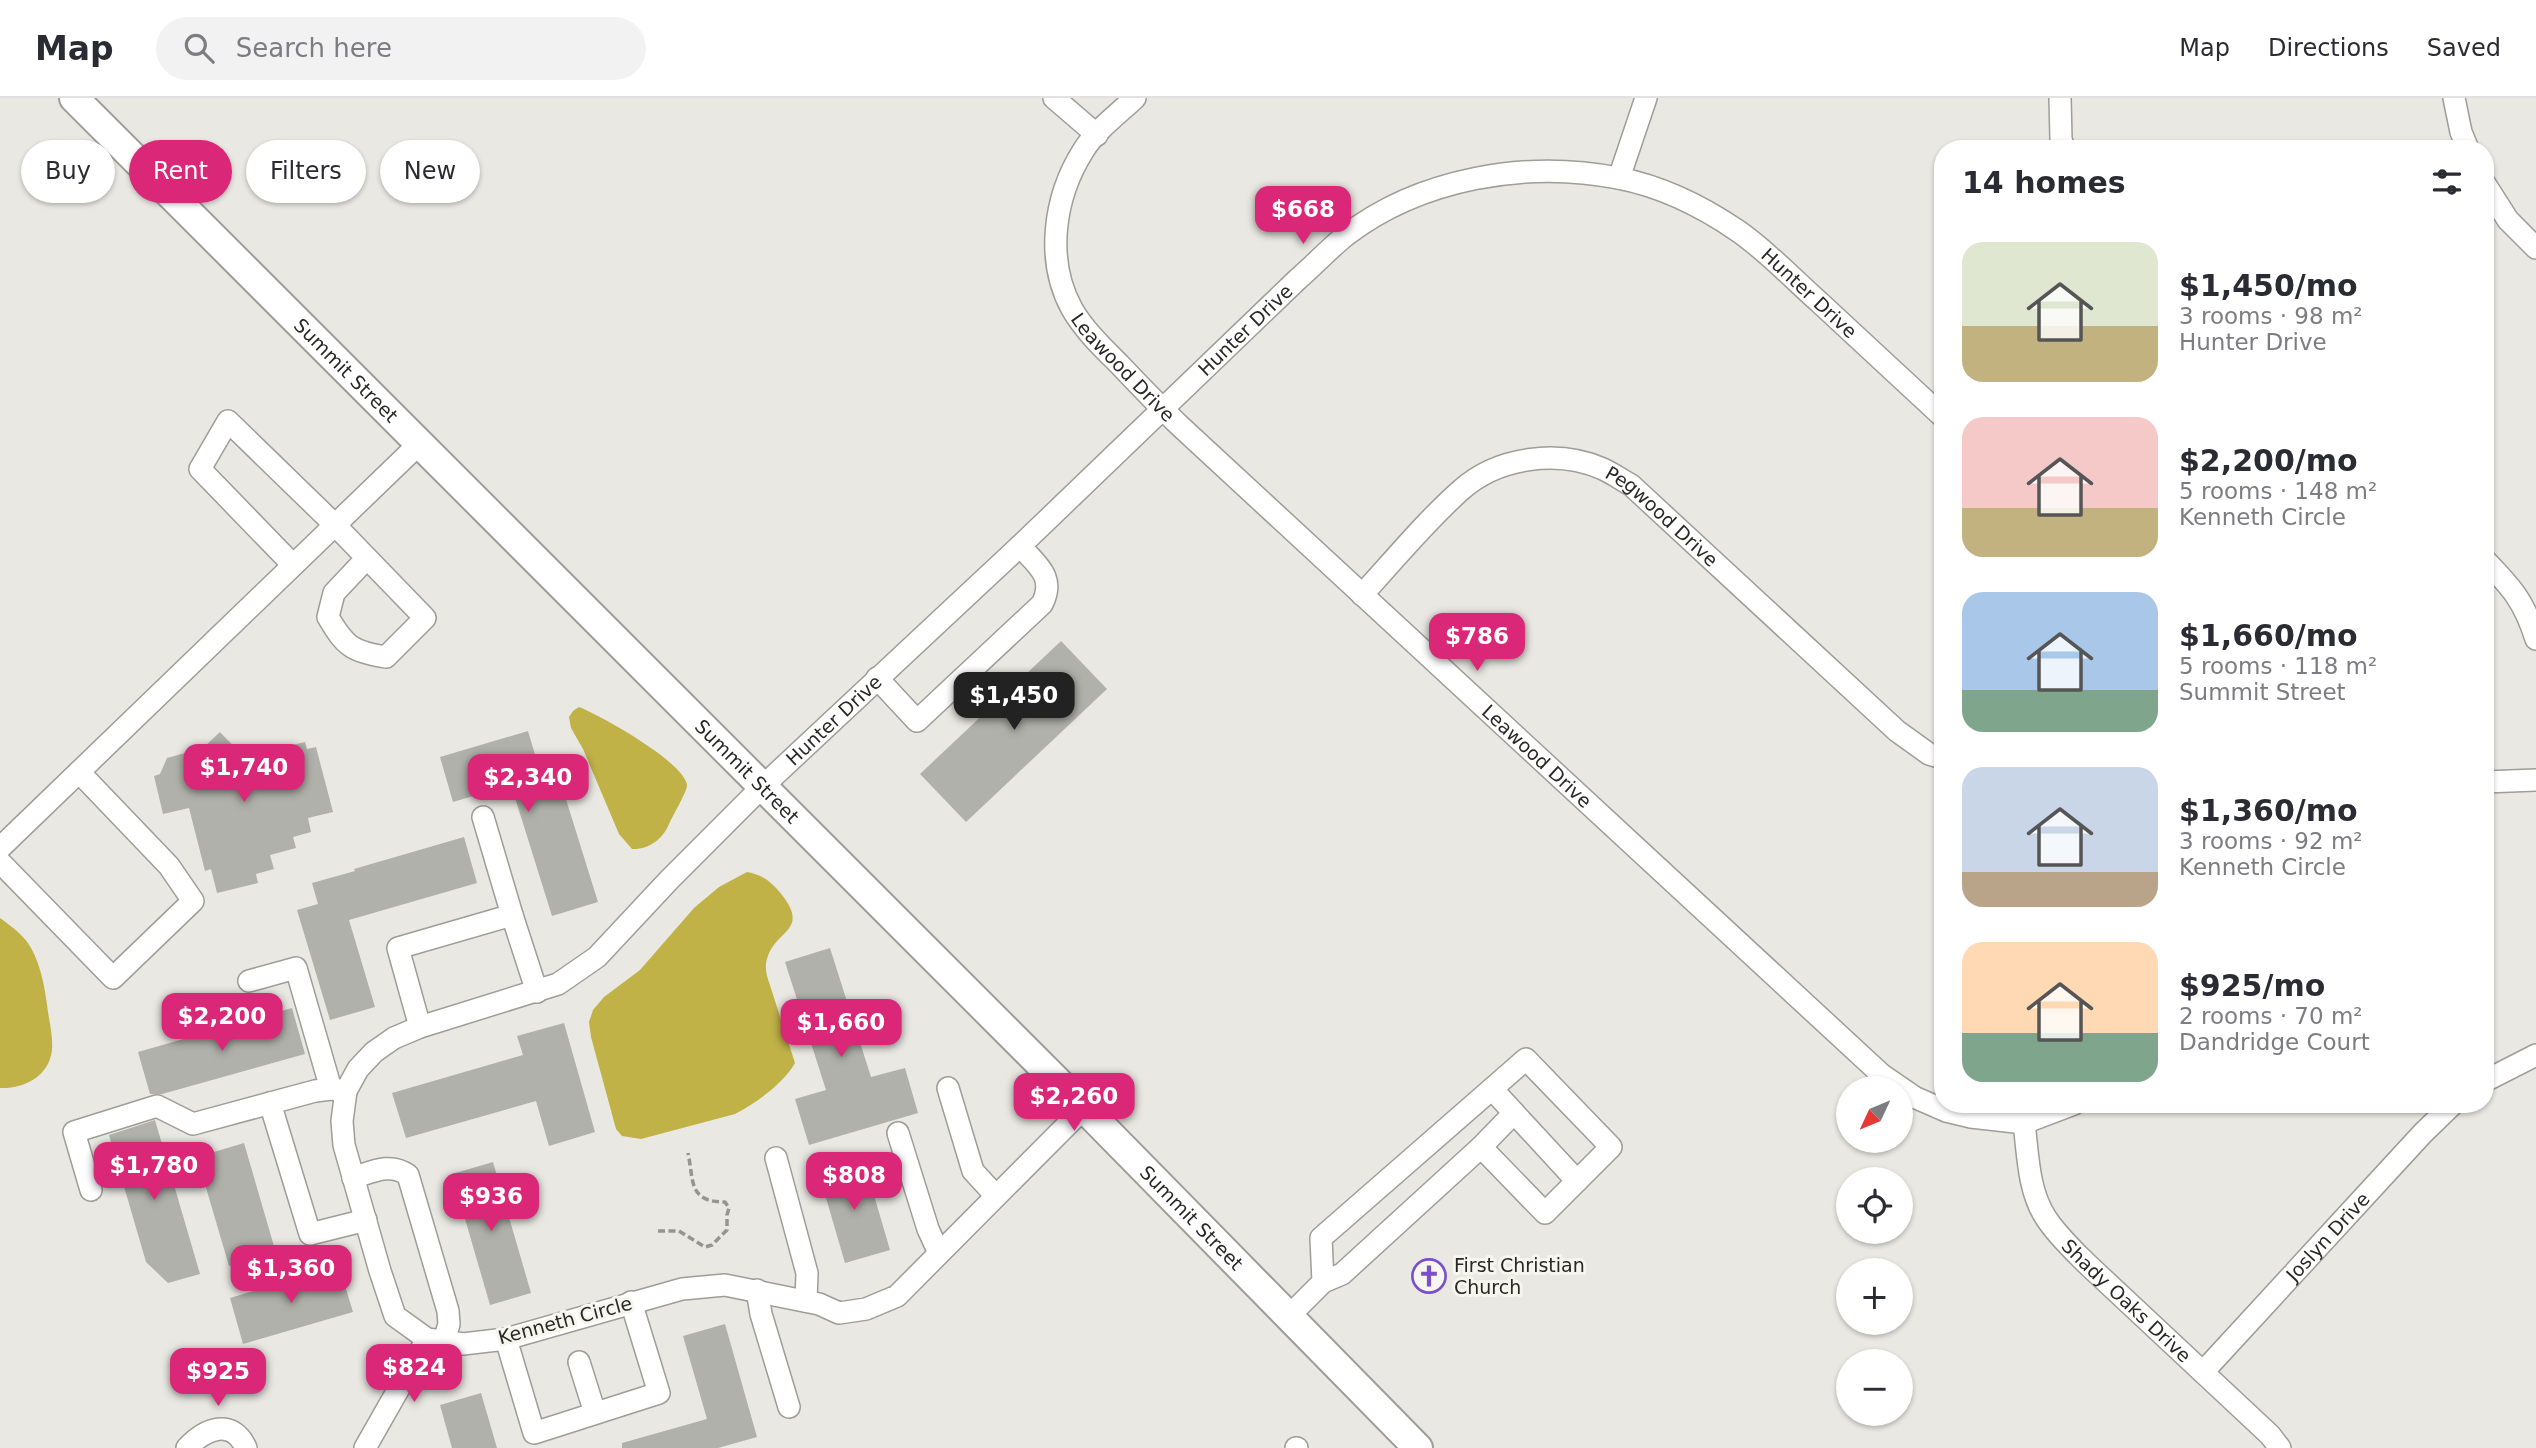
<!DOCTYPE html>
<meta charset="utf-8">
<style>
:root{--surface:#fff;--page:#f2f2f3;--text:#2b2b33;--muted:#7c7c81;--line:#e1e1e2;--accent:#db2777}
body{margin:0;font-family:"DejaVu Sans",sans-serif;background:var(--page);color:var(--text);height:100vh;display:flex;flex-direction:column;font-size:26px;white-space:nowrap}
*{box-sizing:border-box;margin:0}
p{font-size:23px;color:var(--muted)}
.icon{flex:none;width:38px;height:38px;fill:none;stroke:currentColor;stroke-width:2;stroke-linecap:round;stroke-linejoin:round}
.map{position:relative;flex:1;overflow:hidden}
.panel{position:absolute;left:1934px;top:42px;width:560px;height:973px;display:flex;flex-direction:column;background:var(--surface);border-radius:28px;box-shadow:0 2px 5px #0004}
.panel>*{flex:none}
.top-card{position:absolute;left:21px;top:42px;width:665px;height:63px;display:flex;gap:14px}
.needle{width:46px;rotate:226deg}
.tools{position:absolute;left:1836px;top:978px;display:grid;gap:14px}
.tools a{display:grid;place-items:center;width:77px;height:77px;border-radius:50%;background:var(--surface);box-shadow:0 2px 5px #0004;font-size:35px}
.price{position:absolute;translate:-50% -60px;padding:0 16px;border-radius:14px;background:var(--accent);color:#fff;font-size:23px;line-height:46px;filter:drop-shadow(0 2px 4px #0008)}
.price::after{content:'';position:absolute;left:50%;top:42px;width:21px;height:16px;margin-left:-10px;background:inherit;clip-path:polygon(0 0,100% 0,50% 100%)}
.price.selected{background:#222;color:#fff}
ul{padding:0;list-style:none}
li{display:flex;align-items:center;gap:21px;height:175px;padding:0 28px}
li span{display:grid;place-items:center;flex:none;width:196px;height:140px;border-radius:21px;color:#555}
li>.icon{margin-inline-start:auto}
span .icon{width:84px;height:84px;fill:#fffc;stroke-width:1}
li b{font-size:30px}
h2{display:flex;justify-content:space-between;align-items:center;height:84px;padding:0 28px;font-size:30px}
.tag{padding:0 24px;border-radius:32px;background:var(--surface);box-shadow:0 2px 5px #0004;font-size:24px;line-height:63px}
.tag.selected{background:var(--accent);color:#fff}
header{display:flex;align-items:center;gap:42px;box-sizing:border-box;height:98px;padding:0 35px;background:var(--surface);border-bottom:2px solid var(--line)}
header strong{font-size:33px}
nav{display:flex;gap:38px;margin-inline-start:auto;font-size:24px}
.search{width:490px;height:63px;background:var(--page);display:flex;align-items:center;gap:18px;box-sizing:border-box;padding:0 24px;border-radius:38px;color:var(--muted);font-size:26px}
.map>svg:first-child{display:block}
</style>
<header>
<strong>Map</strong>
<div class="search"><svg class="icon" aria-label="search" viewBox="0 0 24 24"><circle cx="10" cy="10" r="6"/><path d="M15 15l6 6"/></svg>Search here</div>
<nav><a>Map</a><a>Directions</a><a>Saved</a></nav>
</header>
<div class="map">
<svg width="2536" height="1350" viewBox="0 0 2536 1350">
<rect width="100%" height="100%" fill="#e9e8e2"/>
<g fill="#c0b247">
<path d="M579 609C600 617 684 664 687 687 687 694 673 717 669 726 663 741 648 752 632 751L619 736 583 651 571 630 569 619 573 613Z"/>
<path d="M747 774C763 777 772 784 782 797 810 833 775 832 767 861 765 866 766 873 767 878L795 965C783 986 756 1005 735 1016L641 1041 622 1038 616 1031 591 939 589 924 593 912 604 899 640 872 694 810 719 789Z"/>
<path d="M0 820C12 829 24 837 31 850 42 870 45 892 48 914 50 926 53 940 52 952 49 979 23 991 0 990Z"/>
</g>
<g fill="#b1b1ab">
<path d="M1061 543 1107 591 966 724 920 676Z"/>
<path d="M528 633 548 700 564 695 598 804 552 818 511 687 453 704 440 659Z"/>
<path d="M220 634 244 659 305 644 307 651 316 649 333 714 308 720 311 734 293 739 296 750 270 757 274 771 256 776 258 785 217 795 211 771 205 773 189 710 163 716 154 678 160 676 167 660 203 650Z"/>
<path d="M464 739 477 785 349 822 375 909 330 922 297 812 318 806 312 785 355 773 354 771Z"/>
<path d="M830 850 871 979 905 970 918 1015 809 1047 795 1001 826 992 785 864Z"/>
<path d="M292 910 305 956 162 996H150L138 954Z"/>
<path d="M564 925 595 1034 549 1048 536 1003 406 1040 392 995 523 957 517 938Z"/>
<path d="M155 1022 200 1176 168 1185 146 1164 109 1037Z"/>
<path d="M244 1045 276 1155 229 1168 197 1059Z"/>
<path d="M864 1063 890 1152 845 1165 819 1076Z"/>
<path d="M493 1064 531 1195 490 1207 452 1076Z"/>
<path d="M339 1168 353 1214 243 1246 230 1200Z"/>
<path d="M725 1226 757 1339 718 1350H622V1345L707 1321 683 1238Z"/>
<path d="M481 1295 497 1350H452L440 1307Z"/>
</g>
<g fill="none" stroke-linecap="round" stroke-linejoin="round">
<g stroke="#9e9d97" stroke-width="24">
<g id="minor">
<path d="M1054 0 1097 37"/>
<path id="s1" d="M1135 0C1118 16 1095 33 1083 53 1054 99 1045 162 1072 211 1084 232 1103 250 1120 267 1140 288 1159 308 1180 328L1882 977 1914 999 1946 1013 1971 1019 2024 1025 2074 1006"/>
<path d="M2060 0 2061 41 2064 51"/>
<path d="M2454 0 2461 34 2468 51"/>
<path d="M1619 80 1646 0"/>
<path d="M2485 86 2508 122 2536 150"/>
<path d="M2485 462C2512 490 2524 503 2536 541"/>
<path d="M293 467 200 371 228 323 335 427 425 520 386 559C352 554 345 548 328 519L334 495 367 460"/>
<path id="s2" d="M1362 497C1394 462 1426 423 1461 392 1498 359 1558 351 1603 371 1612 375 1622 382 1631 387L1897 633 1929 656 1942 660"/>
<path d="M877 580 917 623 1042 506C1056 479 1037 467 1020 448"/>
<path d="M2485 684 2536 682"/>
<path d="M483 719 512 817"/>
<path d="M0 750 419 346"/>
<path d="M0 764 113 880 193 803 169 768 79 674"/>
<path d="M249 883 296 870 331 991"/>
<path d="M420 929 398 850 512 817 537 894"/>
<path d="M2485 983 2536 957"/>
<path d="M948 990 973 1073 996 1098"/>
<path d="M1492 991 1577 1083"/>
<path d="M270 1005 310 1136 366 1122"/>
<path id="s3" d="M1084 1010 897 1198 866 1211 839 1215 819 1206 725 1187 682 1191 506 1241 463 1246 427 1241 395 1218 380 1173 344 1047 342 1023 346 993 358 971 374 954 394 940 420 929 558 886 597 859 669 782 762 689 1020 448 1298 181C1314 167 1329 151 1345 138 1420 80 1527 62 1618 80 1660 88 1703 109 1738 133 1767 153 1792 180 1818 203 1859 241 1901 280 1942 318"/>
<path id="s4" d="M2024 1025C2028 1056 2028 1093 2046 1120 2057 1137 2072 1151 2086 1165L2270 1337 2280 1350"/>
<path d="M898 1035 928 1131 939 1155"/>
<path d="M1481 1049 1514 1015"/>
<path d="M776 1060 807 1175 806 1203"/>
<path d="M353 1080C372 1074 390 1064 408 1077L448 1213 449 1226 444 1243"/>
<path d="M91 1092 74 1034 157 1008 193 1026 315 993 331 991 346 993"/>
<path d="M757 1192 761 1216 789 1309"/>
<path d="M1289 1218 1323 1184 1321 1140 1526 961 1611 1049 1545 1115 1481 1049 1342 1176 1323 1184"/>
<path d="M506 1241 534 1335 659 1295 631 1204"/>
<path d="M579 1264 595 1315"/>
<path id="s5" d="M2203 1274 2423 1035 2453 1006"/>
<path d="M187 1350C205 1331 232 1319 246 1350"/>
<path d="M365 1350 427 1241"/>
<path d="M1296 1350H1297"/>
</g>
</g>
<g stroke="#9e9d97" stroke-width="32">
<g id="major">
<path id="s6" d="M74 0 1084 1010 1418 1350"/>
</g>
</g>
<path stroke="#959490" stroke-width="3.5" stroke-dasharray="7 3.5" stroke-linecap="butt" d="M658 1133H679L705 1149 712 1147 727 1132V1117L729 1110 725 1104C688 1104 694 1083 688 1055"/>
<use href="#minor" stroke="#fff" stroke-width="21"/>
<use href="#major" stroke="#fff" stroke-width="28"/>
</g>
<defs>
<g id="church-ring" transform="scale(1.75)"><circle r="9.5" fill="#f6f6ef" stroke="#7b4fc7" stroke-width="1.5"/><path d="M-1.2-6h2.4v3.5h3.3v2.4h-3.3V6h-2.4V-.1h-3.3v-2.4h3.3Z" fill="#7b4fc7"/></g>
</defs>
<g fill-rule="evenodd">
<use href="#church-ring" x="1429" y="1178"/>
</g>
<g text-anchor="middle" stroke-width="6" stroke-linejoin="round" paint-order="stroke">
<g font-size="19" fill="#282826" stroke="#f6f6ef">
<text dy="7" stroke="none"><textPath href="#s3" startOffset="2868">Hunter Drive</textPath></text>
<text dy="7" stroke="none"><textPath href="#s3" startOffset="2217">Hunter Drive</textPath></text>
<text dy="7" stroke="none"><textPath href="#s1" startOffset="318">Leawood Drive</textPath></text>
<text dy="7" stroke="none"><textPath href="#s6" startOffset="385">Summit Street</textPath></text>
<text dy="7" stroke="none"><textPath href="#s2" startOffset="371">Pegwood Drive</textPath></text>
<text dy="7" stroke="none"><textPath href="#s3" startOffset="1650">Hunter Drive</textPath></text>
<text dy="7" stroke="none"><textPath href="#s1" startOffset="886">Leawood Drive</textPath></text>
<text dy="7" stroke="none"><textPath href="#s6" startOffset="952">Summit Street</textPath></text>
<text dy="7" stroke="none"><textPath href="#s6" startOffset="1582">Summit Street</textPath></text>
<text dy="7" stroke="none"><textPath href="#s5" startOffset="184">Joslyn Drive</textPath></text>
<text dy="7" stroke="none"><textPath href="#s4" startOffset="214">Shady Oaks Drive</textPath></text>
<text transform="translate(565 1222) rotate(-15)" y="7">Kenneth Circle</text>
</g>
<g font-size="19" fill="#282826" stroke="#f6f6ef" text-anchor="start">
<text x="1454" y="1174">First Christian<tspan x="1454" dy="22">Church</tspan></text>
</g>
</g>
</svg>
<div class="tools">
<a><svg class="needle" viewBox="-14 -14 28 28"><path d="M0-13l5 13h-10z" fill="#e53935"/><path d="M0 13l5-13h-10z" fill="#7c7c81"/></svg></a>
<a><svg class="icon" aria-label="locate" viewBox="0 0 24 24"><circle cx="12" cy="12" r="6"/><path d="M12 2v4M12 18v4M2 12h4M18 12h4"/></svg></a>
<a>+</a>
<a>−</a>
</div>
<b class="price" style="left:1303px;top:148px">$668</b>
<b class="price" style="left:1477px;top:575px">$786</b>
<b class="price selected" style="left:1014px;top:634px">$1,450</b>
<b class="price" style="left:244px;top:706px">$1,740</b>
<b class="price" style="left:528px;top:716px">$2,340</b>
<b class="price" style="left:222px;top:955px">$2,200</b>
<b class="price" style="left:841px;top:961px">$1,660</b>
<b class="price" style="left:1074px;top:1035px">$2,260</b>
<b class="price" style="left:154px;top:1104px">$1,780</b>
<b class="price" style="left:854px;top:1114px">$808</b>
<b class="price" style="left:491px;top:1135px">$936</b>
<b class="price" style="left:291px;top:1207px">$1,360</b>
<b class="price" style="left:414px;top:1306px">$824</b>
<b class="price" style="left:218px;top:1310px">$925</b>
<div class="top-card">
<a class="tag">Buy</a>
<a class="tag selected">Rent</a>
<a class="tag">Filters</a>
<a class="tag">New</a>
</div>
<section class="panel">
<h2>14 homes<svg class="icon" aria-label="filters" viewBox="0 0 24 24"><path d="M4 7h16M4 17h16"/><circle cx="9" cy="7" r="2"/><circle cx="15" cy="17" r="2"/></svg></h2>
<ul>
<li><span style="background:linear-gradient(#dfe7d0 60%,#c2b280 0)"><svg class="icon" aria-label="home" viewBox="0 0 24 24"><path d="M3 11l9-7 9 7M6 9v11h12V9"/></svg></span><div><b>$1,450/mo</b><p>3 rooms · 98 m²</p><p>Hunter Drive</p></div></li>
<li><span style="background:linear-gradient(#f6c9c9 65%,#c2b280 0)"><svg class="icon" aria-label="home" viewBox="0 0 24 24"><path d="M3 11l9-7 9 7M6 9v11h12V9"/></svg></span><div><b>$2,200/mo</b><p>5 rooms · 148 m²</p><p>Kenneth Circle</p></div></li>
<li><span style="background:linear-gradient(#a9c7e8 70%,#7fa58c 0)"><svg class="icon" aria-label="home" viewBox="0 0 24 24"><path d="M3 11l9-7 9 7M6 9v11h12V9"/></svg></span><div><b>$1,660/mo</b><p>5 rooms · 118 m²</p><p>Summit Street</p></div></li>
<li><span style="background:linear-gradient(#c9d6e8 75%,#b9a48a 0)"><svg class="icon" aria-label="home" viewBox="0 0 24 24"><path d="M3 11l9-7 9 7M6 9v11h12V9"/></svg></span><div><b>$1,360/mo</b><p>3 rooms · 92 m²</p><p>Kenneth Circle</p></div></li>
<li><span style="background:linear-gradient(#ffd9b3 65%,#7fa58c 0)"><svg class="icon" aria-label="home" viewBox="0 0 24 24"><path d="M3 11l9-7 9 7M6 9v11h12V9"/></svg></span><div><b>$925/mo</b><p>2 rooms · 70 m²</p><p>Dandridge Court</p></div></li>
</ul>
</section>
</div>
